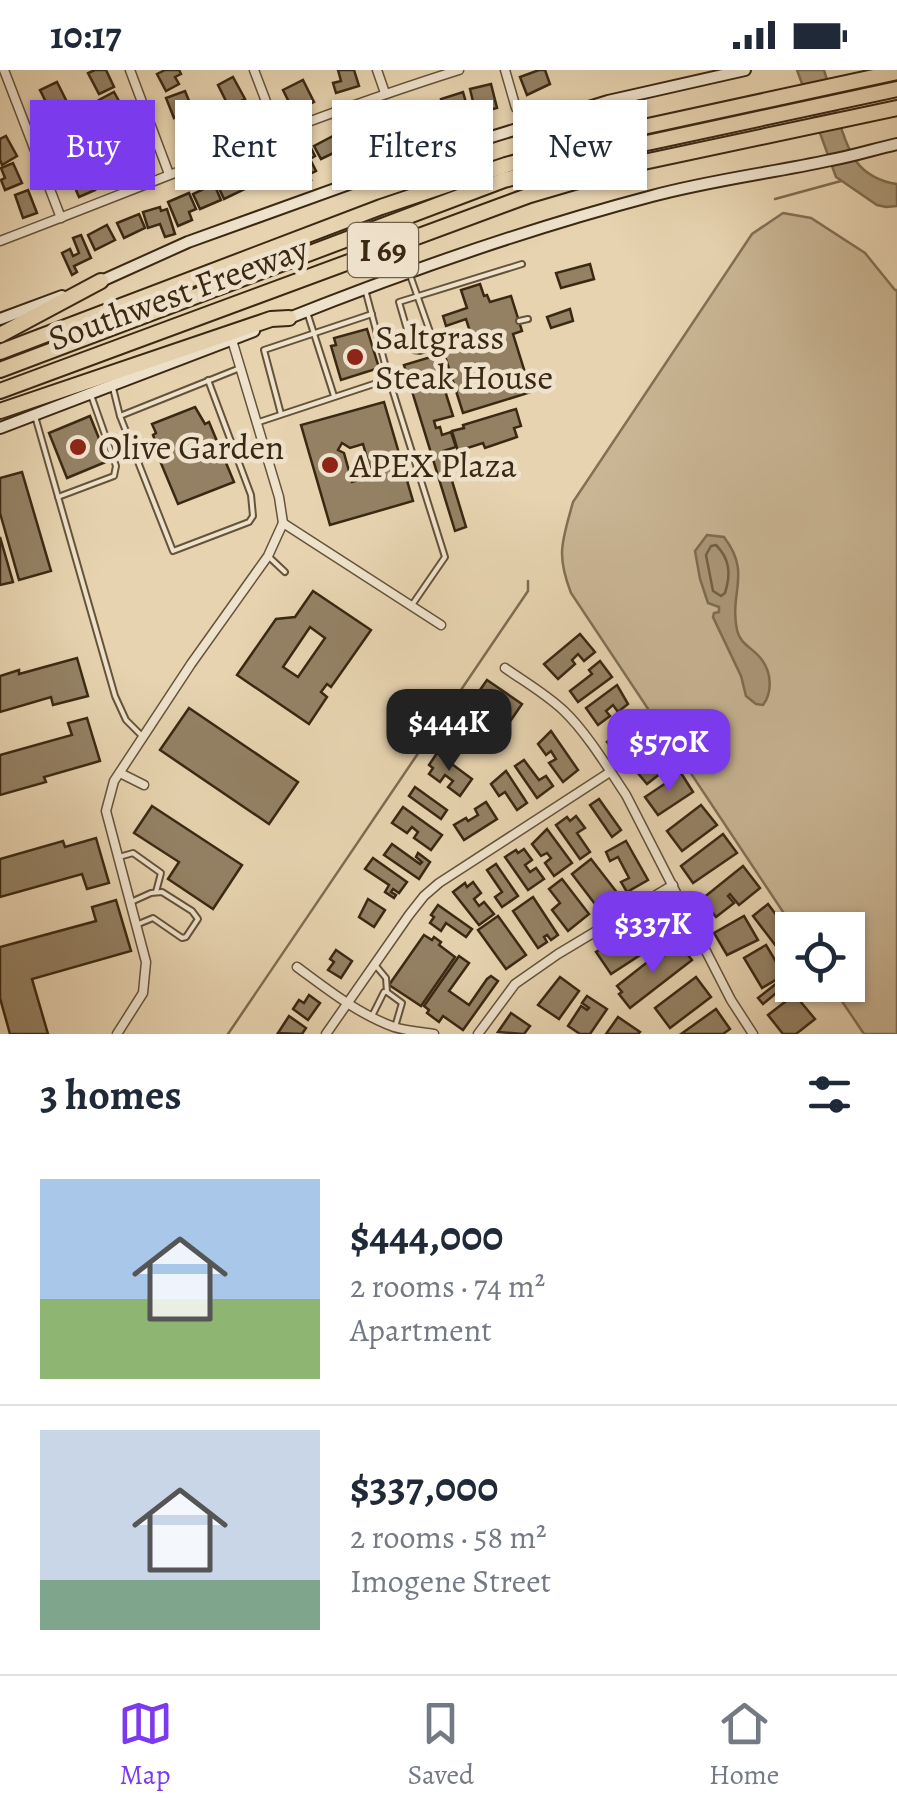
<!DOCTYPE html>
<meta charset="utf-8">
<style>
:root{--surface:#fff;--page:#f2f2f3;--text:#1f2937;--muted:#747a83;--line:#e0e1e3;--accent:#7c3aed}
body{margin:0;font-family:Alegreya,serif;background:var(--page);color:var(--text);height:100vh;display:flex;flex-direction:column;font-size:38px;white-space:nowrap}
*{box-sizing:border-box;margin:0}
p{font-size:32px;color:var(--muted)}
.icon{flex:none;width:55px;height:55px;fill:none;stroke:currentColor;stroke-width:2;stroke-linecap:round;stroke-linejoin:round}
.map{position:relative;height:964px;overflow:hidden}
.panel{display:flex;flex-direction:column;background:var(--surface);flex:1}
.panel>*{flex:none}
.banner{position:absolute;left:30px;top:30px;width:838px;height:90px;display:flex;gap:20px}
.fabs{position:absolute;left:775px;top:842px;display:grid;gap:20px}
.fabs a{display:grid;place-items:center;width:90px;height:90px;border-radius:0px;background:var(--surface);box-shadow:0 2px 8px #0004;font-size:50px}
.price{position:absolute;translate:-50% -85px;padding:0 22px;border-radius:20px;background:var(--accent);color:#fff;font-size:32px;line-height:65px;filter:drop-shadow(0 2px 5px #0008)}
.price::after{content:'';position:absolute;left:50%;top:60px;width:30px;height:22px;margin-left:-15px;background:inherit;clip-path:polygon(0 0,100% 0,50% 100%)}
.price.selected{background:#222;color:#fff}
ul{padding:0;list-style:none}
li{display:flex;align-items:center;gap:30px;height:250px;padding:0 40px}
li+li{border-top:2px solid var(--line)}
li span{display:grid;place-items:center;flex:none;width:280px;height:200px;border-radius:0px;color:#555}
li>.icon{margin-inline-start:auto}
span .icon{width:120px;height:120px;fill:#fffc;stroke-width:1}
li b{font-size:42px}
h2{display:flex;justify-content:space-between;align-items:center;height:120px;padding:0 40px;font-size:42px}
.chip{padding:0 35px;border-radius:0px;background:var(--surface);box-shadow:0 2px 8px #0004;font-size:35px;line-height:90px}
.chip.selected{background:var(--accent);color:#fff}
.status{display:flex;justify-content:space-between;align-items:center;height:70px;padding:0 50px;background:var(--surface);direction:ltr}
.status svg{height:28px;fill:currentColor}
.menu{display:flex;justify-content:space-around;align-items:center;height:140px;border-top:2px solid var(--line);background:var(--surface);font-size:28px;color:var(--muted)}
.menu a{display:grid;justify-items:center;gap:5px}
.menu .selected{color:var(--accent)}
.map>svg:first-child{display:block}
</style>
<div class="status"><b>10:17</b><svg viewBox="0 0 49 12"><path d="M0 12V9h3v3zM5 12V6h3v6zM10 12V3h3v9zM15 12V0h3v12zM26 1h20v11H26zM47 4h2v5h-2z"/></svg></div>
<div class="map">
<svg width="897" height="964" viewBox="0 0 897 964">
<rect width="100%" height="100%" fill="#e7d3b0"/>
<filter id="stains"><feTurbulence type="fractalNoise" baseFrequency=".002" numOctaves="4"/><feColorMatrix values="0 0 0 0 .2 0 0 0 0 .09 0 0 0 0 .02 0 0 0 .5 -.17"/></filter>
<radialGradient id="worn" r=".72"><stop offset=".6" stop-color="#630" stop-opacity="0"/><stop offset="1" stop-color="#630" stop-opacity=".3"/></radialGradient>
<path fill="#cab695" stroke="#826f54" stroke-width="2.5" d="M783 143 811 148 865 183 895 220H897V964H864L831 915H848V860H795L571 523C556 484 562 472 573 432L752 164Z"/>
<g fill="#ac997a" stroke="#7e6c50" stroke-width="2.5">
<path d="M797 0H824C832 25 842 71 856 91 865 104 881 112 897 114V136L886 137 877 135 836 107Z"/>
<path d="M707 465 724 467C752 504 729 521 737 560 740 575 754 578 762 590 771 602 773 622 763 635L756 634 746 626 741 606 713 547 714 543 719 542V537L708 533 700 509 695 481Z"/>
</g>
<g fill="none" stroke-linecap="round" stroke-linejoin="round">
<path stroke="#736046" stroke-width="2.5" d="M716 475C730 489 731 504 725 523L721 526 713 521 706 485 711 476Z"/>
<g stroke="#7e6c50" stroke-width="2.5">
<path d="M775 129 841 111"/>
<path d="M228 964 528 521V511"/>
</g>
</g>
<g fill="#948164" stroke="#3a2812" stroke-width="2.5" fill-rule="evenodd">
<path d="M95 0H106L114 17 99 24 88 3Z"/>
<path d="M165 0H179L181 4 175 7 179 14 166 21 157 4Z"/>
<path d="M338 0H354L359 16 336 23 333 13 341 11Z"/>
<path d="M539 0H545L550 14 527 25 520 7Z"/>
<path d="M233 7 245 29 229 37 218 15Z"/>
<path d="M303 10 314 32 294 42 283 20Z"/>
<path d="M57 12 68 34 51 42 40 20Z"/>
<path d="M491 14 497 38 476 44 470 19Z"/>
<path d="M185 21 189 31 185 33 189 41 174 48 166 28Z"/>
<path d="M114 22 125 42 111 50 99 30Z"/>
<path d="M463 22 469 43 447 50 441 29Z"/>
<path d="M246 35 251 48 243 52 246 61 233 67 224 45Z"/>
<path d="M70 38 73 46 68 48 74 64 60 70 57 63 54 64 51 56 54 55 51 45Z"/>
<path d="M411 39 417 54 396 61 391 46Z"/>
<path d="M124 48 132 66 119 72 111 54Z"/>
<path d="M388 48 391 60 371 66 367 55Z"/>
<path d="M196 50 205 76 187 82 178 56Z"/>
<path d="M360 55 366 67 347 76 341 65Z"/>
<path d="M335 65 342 79 321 89 314 76Z"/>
<path d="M6 66 17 86 2 95 0 90V69Z"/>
<path d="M75 67 85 89 68 97 58 74Z"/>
<path d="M309 74 315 86 310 89 316 101 308 105 311 110 302 115 298 106 305 102 300 93 297 94 291 83Z"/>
<path d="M134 75 144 94 131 101 125 89 120 92 116 84Z"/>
<path d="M288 86 293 101 273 109 267 94Z"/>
<path d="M13 93 22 113 5 120 1 110 5 108 1 98Z"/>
<path d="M86 99 95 120 79 127 70 106Z"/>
<path d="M239 106 245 119 224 129 218 116Z"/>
<path d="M214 114 221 130 200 139 193 124Z"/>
<path d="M28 120 37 143 23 148 15 125Z"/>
<path d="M189 123 196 139 189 142 192 150 178 156 168 132Z"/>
<path d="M160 137 161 141 167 139 175 164 165 167 160 154 148 158 143 142Z"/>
<path d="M139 144 145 158 124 168 117 153Z"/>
<path d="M107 155 115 170 95 180 88 165Z"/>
<path d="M81 165 91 188 74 196 77 202 72 205 62 183 70 179 73 186 79 183 73 168Z"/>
<path d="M590 194 594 209 561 218 556 203Z"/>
<path d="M480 214 484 226 487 225 490 232 511 226 522 261 513 264 531 322 463 343 444 283 474 274 466 249 446 256 443 246 467 238 461 220Z"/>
<path d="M570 239 573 251 551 258 547 247Z"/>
<path d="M367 259 379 298 341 310 331 276 336 275 334 268Z"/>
<path d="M434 286 453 346 434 351 436 358 440 357 442 365 451 362 456 377 443 381 466 457 455 461 404 295Z"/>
<path d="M384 332 413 431 330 455 301 355ZM342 373 350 378 363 374 372 406 352 412 344 383 338 380Z"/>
<path d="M195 337 205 354 209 352 234 412 178 434 153 374 156 373 153 365 156 363 152 354Z"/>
<path d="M516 339 521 356 514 358 517 367 485 378 483 373 458 381 452 361 464 358 463 355Z"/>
<path d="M90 346 108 391 67 408 49 363Z"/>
<path d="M22 402 51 501 19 510 0 443V408Z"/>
<path d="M0 467 13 512 0 515Z"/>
<path d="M313 521 371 560 331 617 327 614 321 622 327 627 309 654 237 605 276 549 295 547ZM310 557 325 568 298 607 283 597Z"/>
<path d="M580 564 595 582 584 591 578 584 572 590 575 594 558 609 544 594Z"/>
<path d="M77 588 88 626 53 635 51 627 0 642V606L19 600V604Z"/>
<path d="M600 591 612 607 578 632 570 621 592 604 589 600Z"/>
<path d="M487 610 522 634 511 650 499 642 503 636 495 631 491 638 478 629 483 622 480 620Z"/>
<path d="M617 615 628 634 618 642 613 635 606 641 610 646 598 655 586 638Z"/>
<path d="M189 638 298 712 269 754 160 680Z"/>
<path d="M474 638 485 646 481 652 488 657 492 651 504 659 493 674 459 651 466 642 469 644Z"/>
<path d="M637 646 646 656 615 682 607 672Z"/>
<path d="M87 648 100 691 44 707 46 712 0 725V685L72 665 68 653Z"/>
<path d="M551 661 578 700 563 712 549 693 556 689 551 681 546 685 538 674Z"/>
<path d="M659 672 675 692 647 714 631 695Z"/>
<path d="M437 683 472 709 460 726 448 717 453 711 445 705 440 712 429 704 433 698 429 695Z"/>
<path d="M524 690 539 710 546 706 553 716 537 728 515 696Z"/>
<path d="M506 701 527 733 517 740 505 722 499 726 491 714Z"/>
<path d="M681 703 693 722 658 745 645 727Z"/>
<path d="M415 717 447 740 441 749 409 726Z"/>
<path d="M599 729 621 760 612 767 590 735Z"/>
<path d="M486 732 497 749 464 770 454 755 466 748 468 751 478 745 475 739Z"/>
<path d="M701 735 717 755 682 781 667 761Z"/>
<path d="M152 736 242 795 213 839 168 809 179 792 134 763Z"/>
<path d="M403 737 442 765 431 780 414 768 418 762 412 757 407 763 392 753Z"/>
<path d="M576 746 585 758 577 763 590 782 580 789 556 755 567 747 570 751Z"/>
<path d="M547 759 572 793 554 806 545 793 551 788 547 783 541 786 532 774Z"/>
<path d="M723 764 737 783 693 813 681 796Z"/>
<path d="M96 768 109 813 87 819 82 804 0 827V789L63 771 65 777Z"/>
<path d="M626 771 648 810 627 822 621 812 629 808 618 787 610 791 606 782Z"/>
<path d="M392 774 420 794 422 792 416 787 418 783 430 792 419 809 384 785Z"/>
<path d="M524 779 532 790 525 795 530 802 536 798 544 809 528 820 505 787 516 780 518 783Z"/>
<path d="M373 788 407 812 399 823 393 819 391 822 396 825 394 828 385 822 389 815 365 799Z"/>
<path d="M591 789 619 825 601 842 572 804Z"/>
<path d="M496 794 518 826 502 837 495 827 502 822 487 800Z"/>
<path d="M743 796 760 818 739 835 730 824 728 826 734 833 716 847 702 829Z"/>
<path d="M562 809 589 844 568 861 552 840 560 833 549 819Z"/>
<path d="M473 812 481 823 474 829 479 836 484 832 494 844 479 855 453 822 465 813 467 817Z"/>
<path d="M533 827 558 865 551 870 547 865 544 867 547 872 538 878 513 841Z"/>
<path d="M368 829 385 840 374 857 359 847Z"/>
<path d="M116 830 131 881 32 909 48 964H10L0 928V877L96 851 92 837Z"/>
<path d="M768 834 792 866V897L753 846Z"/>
<path d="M438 835 472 859 466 867 446 853 441 861 430 853 434 847 431 845Z"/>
<path d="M664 840 677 861 611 904 596 882Z"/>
<path d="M498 846 526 885 506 899 478 860Z"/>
<path d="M744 846 758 870 727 885 714 863Z"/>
<path d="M424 865 432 870 434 867 441 872 439 875 455 887 421 936 389 915Z"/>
<path d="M679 874 692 890 630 938 619 924 622 922 617 916 650 890 653 894Z"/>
<path d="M766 875 784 905 762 918 744 888Z"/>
<path d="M336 880 352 891 341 908 328 900 334 892 330 889Z"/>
<path d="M459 886 469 893 449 921 469 935 487 909 491 906 498 911 463 960 443 946 439 952 427 943 429 940 424 936Z"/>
<path d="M792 901V910L763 934 758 928Z"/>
<path d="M560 907 579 921 559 949 538 935Z"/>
<path d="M696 907 711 927 670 958 655 938Z"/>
<path d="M807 915H821L800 931 815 949 796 964H783L768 945Z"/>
<path d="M309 925 320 933 308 950 293 939 299 930 304 933Z"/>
<path d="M587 926 607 939 590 964H580L568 956 581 936 587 940 589 938 582 933Z"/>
<path d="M716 939 730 959 723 964H681Z"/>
<path d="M511 943 530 956 524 964 498 962Z"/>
<path d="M289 946 306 958 302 964 278 963Z"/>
<path d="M618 947 640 962 638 964H606Z"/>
</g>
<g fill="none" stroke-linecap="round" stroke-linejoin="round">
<g stroke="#65533a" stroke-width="8">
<g id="lane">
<path d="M410 205 435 276"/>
<path d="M365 219 389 309 445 487 412 535"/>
<path d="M308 245 334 326"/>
<path d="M519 251 528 249"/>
<path d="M471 265 420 281 413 280 399 232 522 194"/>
<path d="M113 318 120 346 173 481 249 452 253 446 251 425 208 310"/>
<path d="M281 344 264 280 372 244"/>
<path d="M35 346 115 626 126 650 142 666"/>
<path d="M120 346 240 298"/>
<path d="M256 353 389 309"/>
<path d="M58 427 114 406 116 396 91 325"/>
<path d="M268 486 285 502"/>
<path d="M119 787 133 783 161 803 156 822"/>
<path d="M131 832 151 823 162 822 192 841 198 849 186 867 182 868 153 848 136 855"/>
<path d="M376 896 386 908 387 922"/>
<path d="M372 946 384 922H387L402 933 395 957"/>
</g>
</g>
<g stroke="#65533a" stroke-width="11">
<g id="street">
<path d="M4 0 61 148"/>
<path d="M130 0 169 104"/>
<path d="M254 0 278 63"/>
<path d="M377 0 385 23"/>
<path d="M505 0 516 38"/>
<path d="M0 171C153 113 303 49 459 0"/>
<path d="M283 453 441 555"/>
<path d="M505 598C525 612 546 624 564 641 587 663 608 698 626 725L731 930 753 964"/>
<path d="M120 703 144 715"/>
<path d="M297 897C327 919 358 944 394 957 407 961 421 962 434 964"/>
<path d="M117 964 143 923 146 892 106 741 114 711 191 594 268 486 283 453 279 427 232 270"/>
<path d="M326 964 409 845 424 826 439 813 610 702"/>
<path d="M478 964 515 914 558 884 673 815"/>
</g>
</g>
<g stroke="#3a2812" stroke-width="14">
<g id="secondary">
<path d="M97 213 188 172 410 92 608 31 745 0"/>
<path d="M0 249 62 226"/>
<path d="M284 250C404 202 527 159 652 126 711 110 771 103 831 90 853 86 875 79 897 74"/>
<path d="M0 358 254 261"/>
</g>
</g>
<g stroke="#3a2812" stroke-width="18">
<g id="highway">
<path d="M0 265 101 211"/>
<path d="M0 282 381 137 506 95 634 59 897 2"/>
<path d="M0 300 504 110 633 76 897 19"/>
<path d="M0 321 530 125 639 93 897 38"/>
<path d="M0 341 271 249 289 248"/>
</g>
</g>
<use href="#lane" stroke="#efe2cc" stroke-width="4"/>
<use href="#street" stroke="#efe2cc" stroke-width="8"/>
<use href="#secondary" stroke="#efe2cc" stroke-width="10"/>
<use href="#highway" stroke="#e7d3b0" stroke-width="14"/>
</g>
<g fill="#8f2418" stroke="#efe2cc" stroke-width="4">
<circle cx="355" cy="287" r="10"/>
<circle cx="78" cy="377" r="10"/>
<circle cx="330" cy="395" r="10"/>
</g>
<g text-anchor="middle" stroke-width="9" stroke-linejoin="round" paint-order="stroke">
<rect fill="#efe2cc" stroke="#70604a" stroke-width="2.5" x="348" y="153" width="70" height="54" rx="8"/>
<g font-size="32" font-weight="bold" fill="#3a2812">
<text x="383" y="191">I 69</text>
</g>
<g font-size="35" fill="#3a2812" stroke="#efe2cc">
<text transform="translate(178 223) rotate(-20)" y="12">Southwest Freeway</text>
</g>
<g font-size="35" fill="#3a2812" stroke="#efe2cc" text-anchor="start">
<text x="375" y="279">Saltgrass<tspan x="375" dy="40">Steak House</tspan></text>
<text x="98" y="389">Olive Garden</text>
<text x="350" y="407">APEX Plaza</text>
</g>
</g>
<rect width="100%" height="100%" filter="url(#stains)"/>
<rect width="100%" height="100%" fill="url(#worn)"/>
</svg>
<div class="fabs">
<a><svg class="icon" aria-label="locate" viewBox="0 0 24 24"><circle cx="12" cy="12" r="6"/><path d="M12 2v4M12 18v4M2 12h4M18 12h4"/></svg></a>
</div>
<b class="price selected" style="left:449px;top:704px">$444K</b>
<b class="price" style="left:669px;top:724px">$570K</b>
<b class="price" style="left:653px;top:906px">$337K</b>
<div class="banner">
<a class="chip selected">Buy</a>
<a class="chip">Rent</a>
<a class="chip">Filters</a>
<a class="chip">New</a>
</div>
</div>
<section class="panel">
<h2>3 homes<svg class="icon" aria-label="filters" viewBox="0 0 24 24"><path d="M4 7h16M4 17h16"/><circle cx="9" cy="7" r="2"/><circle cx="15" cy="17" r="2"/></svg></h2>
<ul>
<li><span style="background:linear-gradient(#a9c7e8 60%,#8fb573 0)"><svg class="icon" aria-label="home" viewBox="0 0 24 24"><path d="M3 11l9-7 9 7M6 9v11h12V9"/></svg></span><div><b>$444,000</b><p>2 rooms · 74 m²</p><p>Apartment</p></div></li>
<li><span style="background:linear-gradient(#c9d6e8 75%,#7fa58c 0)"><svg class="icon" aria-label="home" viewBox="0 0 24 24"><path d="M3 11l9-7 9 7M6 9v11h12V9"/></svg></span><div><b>$337,000</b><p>2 rooms · 58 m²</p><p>Imogene Street</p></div></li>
</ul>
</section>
<nav class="menu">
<a class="selected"><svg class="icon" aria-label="map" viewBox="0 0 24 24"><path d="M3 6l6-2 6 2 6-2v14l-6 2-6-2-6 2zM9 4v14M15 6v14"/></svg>Map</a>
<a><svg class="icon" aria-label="saved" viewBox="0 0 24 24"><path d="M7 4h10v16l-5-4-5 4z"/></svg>Saved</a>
<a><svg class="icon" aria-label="home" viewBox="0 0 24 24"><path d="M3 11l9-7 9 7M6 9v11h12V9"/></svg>Home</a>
</nav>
